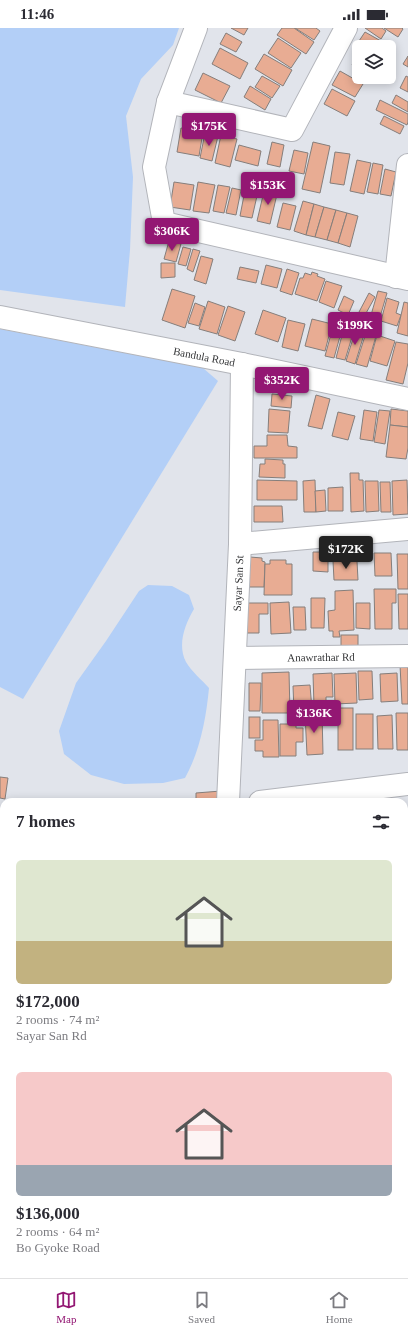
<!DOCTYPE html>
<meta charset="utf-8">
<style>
:root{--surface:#fff;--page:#f2f2f3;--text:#2b2b33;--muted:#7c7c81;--line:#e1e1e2;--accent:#931773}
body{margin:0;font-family:"Times New Roman",serif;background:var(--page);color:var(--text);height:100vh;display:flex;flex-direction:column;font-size:15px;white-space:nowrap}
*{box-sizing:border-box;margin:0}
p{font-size:13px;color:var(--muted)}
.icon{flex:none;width:22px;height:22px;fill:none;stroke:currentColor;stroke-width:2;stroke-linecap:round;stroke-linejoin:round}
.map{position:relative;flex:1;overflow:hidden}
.details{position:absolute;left:0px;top:770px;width:408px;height:480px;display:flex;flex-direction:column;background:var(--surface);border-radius:12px 12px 0 0;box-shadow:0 2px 10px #0003}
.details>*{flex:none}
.fabs{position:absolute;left:352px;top:12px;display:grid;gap:8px}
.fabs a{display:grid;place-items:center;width:44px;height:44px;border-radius:6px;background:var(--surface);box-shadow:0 2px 10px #0003;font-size:20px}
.price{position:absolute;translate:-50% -34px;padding:0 9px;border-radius:4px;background:var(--accent);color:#fff;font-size:13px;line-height:26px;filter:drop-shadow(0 1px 2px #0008)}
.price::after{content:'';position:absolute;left:50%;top:24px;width:12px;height:9px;margin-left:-6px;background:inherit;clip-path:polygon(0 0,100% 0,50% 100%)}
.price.selected{background:#222;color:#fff}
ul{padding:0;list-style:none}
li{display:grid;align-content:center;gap:8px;height:212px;padding:0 16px}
li span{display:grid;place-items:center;height:124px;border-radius:6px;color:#555}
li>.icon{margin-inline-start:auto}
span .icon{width:72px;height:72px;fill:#fffc;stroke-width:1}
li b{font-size:17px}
h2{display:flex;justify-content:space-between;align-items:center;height:48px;padding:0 16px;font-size:17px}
.status{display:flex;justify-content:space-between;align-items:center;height:28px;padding:0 20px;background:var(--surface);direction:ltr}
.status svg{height:11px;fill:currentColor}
.menu{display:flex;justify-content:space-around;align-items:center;height:56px;border-top:1px solid var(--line);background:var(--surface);font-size:11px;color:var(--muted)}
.menu a{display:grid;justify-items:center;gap:2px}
.menu .selected{color:var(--accent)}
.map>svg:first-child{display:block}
</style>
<div class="status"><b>11:46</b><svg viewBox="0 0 49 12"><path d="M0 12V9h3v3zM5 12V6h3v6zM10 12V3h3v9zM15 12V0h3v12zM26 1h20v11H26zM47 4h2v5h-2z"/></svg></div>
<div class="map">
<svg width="408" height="1250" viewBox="0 0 408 1250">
<rect width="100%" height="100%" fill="#e1e4eb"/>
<g fill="#b3cff7">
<path d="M0 0H179L173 17 141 51 126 88 133 149 130 222 125 279 0 262Z"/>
<path d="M0 301 203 340 218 353 23 671 0 659Z"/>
<path d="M148 557 172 558 189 567 194 581C185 596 177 617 186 634 191 643 202 652 209 660 206 691 200 723 185 750L163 755 124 756 91 747 64 726 59 703 76 655 106 613 139 563Z"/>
<path d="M0 920 4 921V984H0Z"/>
</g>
<g fill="#e8ac93" stroke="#857e7b">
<path d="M231 0H248L244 7Z"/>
<path d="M282 0H294L314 14 306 26 277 7Z"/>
<path d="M295 0H316L320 3 314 12Z"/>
<path d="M365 0H382L386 3 381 11Z"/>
<path d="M384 0H402L403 1 398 9Z"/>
<path d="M365 4 388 17 386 19H362L357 16Z"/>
<path d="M226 5 242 14 236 24 220 16Z"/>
<path d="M278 10 301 25 291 40 268 25Z"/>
<path d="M220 20 248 35 240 51 212 36Z"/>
<path d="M359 25V41L352 37Z"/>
<path d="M264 26 292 42 283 58 255 41Z"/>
<path d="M408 28V39L403 36Z"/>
<path d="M340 43 363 56 355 69 332 57Z"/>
<path d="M203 45 230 58 221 75 195 62Z"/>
<path d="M262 48 280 58 272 70 255 59Z"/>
<path d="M406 48 408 49V64L400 60Z"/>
<path d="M250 58 271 71 265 82 244 69Z"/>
<path d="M332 61 355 73 347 88 324 76Z"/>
<path d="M396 67 408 74V84L392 75Z"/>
<path d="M380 72 408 86V94L407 97 376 82Z"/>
<path d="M384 88 404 98 400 106 380 96Z"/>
<path d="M181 100 203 104 199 128 177 124Z"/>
<path d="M205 105 218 108 212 133 200 130Z"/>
<path d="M221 107 237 111 230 139 215 135Z"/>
<path d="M272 114 284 117 280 139 267 136Z"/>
<path d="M313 114 330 118 320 165 302 161Z"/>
<path d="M239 117 261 123 258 138 235 132Z"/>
<path d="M294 122 308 125 304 146 289 143Z"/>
<path d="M335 124 350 126 344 157 330 155Z"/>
<path d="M357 132 371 135 364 166 350 163Z"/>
<path d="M373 135 383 137 378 166 367 164Z"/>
<path d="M385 141 396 144 391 168 380 166Z"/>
<path d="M174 154 194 157 190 182 170 179Z"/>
<path d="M198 154 215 157 209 185 193 183Z"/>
<path d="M218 157 230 159 224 185 213 183Z"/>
<path d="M246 157 259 159 252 190 240 188Z"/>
<path d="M265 159 278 162 270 196 257 193Z"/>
<path d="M232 160 241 162 236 187 226 185Z"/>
<path d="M303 173 314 176 306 207 294 203Z"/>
<path d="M283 175 296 178 290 202 277 199Z"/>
<path d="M314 176 324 179 315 209 306 207Z"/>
<path d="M324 179 336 182 327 212 315 209Z"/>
<path d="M336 182 347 185 338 215 327 212Z"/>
<path d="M347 185 358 188 350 219 338 215Z"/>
<path d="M169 213 181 216 176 234 164 231Z"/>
<path d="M183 219 191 221 186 238 178 236Z"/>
<path d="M193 221 200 223 193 244 187 241Z"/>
<path d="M201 228 213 231 206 256 194 252Z"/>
<path d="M161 235H175V249L161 250Z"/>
<path d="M266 237 282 241 277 260 261 256Z"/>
<path d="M240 239 259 243 256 255 237 251Z"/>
<path d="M287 241 299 245 292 267 280 263Z"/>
<path d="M312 244 318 246 317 248 325 251 317 273 295 266 300 250H303L305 245 311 247Z"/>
<path d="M326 253 342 258 334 280 319 274Z"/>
<path d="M172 261 195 268 185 300 162 292Z"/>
<path d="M378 263 387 265 380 289 371 287Z"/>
<path d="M369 265 375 269 365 287 359 284Z"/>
<path d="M344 268 354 273 348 287 338 282Z"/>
<path d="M387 270 399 274 396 285 401 287 397 298 381 293Z"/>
<path d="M208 273 225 279 217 306 199 301Z"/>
<path d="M404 274 408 275V308L397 305Z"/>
<path d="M195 275 205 279 199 298 188 295Z"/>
<path d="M228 278 245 284 235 313 218 307Z"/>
<path d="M263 282 286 290 278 314 255 306Z"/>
<path d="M368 288 377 292 373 299 365 294Z"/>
<path d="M312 291 332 296 325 323 305 318Z"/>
<path d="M288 292 305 296 298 323 282 319Z"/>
<path d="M345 296 355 299 345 332 336 330Z"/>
<path d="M333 299 342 301 334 330 325 328Z"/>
<path d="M356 301 365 303 355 336 346 333Z"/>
<path d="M366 305 376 308 367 339 356 336Z"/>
<path d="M377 307 395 313 387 338 370 333Z"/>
<path d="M396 314 408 316V335L403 356 386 352Z"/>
<path d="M272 366 292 368 291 380 271 378Z"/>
<path d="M316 367 330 371 322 401 308 398Z"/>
<path d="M269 381 290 383 288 405 268 404Z"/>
<path d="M391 381 408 383V399L390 397Z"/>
<path d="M364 382 377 384 373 413 360 411Z"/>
<path d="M379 382 390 383 385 416 374 414Z"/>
<path d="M338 384 355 388 348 412 332 408Z"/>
<path d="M390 397 408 399V420L406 431 386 429Z"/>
<path d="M267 407H287L288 418 297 419V430H254V418H267Z"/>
<path d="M265 431 283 432V436H285V450L259 449 260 436H265Z"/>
<path d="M350 445H359V452H363L364 483 351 484Z"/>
<path d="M257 452 297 453V472H257Z"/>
<path d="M315 452 316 484H304L303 453Z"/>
<path d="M407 452 408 486 393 487 392 453Z"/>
<path d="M365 453H378L379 483 366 484Z"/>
<path d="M380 454H390L391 484H381Z"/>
<path d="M343 459V483H328V460Z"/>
<path d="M325 462 326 483 316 484 315 463Z"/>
<path d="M254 478H282L283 494H254Z"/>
<path d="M313 524H328V544L313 543Z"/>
<path d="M374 525H391L392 548H375Z"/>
<path d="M397 526H408V561H398Z"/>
<path d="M250 529 262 530V533L265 534 264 559H247Z"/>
<path d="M270 532H286V536H292V567H264L265 536H270Z"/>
<path d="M333 533H357L358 552H334Z"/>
<path d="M374 561H396V575H392V601H375Z"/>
<path d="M353 562 354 602 339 603 340 609H333V603H329L328 583 335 582V563Z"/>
<path d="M398 566H408V601H399Z"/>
<path d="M311 570H325L324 600H311Z"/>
<path d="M289 574 291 605 271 606 270 575Z"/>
<path d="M246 575H268V586H259V605H246Z"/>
<path d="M356 575H370V601L356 600Z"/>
<path d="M293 579H305L306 602H294Z"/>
<rect x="341" y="607" width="17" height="15"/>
<path d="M400 637H408V676H402Z"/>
<path d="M358 643H372L373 671 359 672Z"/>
<path d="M289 644 290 685H262V645Z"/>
<path d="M332 645 333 669H326V678H314L313 646Z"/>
<path d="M356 645 357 675 335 676 334 646Z"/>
<path d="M397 645 398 673 381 674 380 646Z"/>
<path d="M249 655H261L260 683H249Z"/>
<path d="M310 657 312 682 294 683 293 658Z"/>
<rect x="338" y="680" width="15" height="42"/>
<path d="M305 685H322L323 726 307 727Z"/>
<path d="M396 685H408V722H397Z"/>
<rect x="356" y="686" width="17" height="35"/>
<path d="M392 687 393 721H378L377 688Z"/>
<rect x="249" y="689" width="11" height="21"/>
<path d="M263 692H278L279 729H263V723H255V712H263Z"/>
<path d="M280 696H296V700H303V714H296V728H280Z"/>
<path d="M0 749 8 750 5 771 0 770Z"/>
<path d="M221 763 222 774H196V765Z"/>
<path d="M408 834V858H404V835Z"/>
<path d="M404 892H408V912H405L404 909Z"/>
<path d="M408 936V960H404V937Z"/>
<path d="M404 967H408V1000L404 1001Z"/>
<path d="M0 1035 4 1036V1049L0 1048Z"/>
<rect x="405" y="1145" width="3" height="11"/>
<rect x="404" y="1160" width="4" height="31"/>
<path d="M404 1223H408V1250H400V1246H404Z"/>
<path d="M206 1246H227V1247L206 1248Z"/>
<rect x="249" y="1246" width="18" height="4"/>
<path d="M301 1246H311V1250L301 1249Z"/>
<rect x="312" y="1246" width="10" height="4"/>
<rect x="324" y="1246" width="9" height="4"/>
<rect x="336" y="1246" width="15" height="4"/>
<rect x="356" y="1246" width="22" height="4"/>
</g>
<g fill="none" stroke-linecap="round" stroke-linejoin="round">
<g stroke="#b2b4ba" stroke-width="24">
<g id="minor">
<path d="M196 0 168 74 154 139 164 195 408 251"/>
<path d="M168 74 292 102 346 0"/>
<path d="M396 249 408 137"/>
<path id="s1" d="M0 289 242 336 408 371"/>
<path d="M240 516 408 501"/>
<path id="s2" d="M235 630 408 628"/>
<path id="s3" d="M228 774 240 516 242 336"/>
<path d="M260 774 408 756"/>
<path d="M0 841 4 840"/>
<path d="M404 1101H408"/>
<path d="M404 1207H408"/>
<path d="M73 1246 77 1250"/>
<path d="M243 1246V1250"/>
</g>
</g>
<use href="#minor" stroke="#fff" stroke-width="22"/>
</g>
<g text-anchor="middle" stroke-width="3" stroke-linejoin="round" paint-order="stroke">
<g font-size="11" fill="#353638" stroke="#fff">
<text dy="4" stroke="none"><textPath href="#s1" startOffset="208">Bandula Road</textPath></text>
<text dy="4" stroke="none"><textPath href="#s3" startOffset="219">Sayar San St</textPath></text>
<text dy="4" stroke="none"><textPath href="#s2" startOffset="86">Anawrathar Rd</textPath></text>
</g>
</g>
</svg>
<div class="fabs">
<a><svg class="icon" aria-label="layers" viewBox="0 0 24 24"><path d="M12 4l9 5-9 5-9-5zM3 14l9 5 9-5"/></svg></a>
</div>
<b class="price" style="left:209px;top:119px">$175K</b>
<b class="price" style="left:268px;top:178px">$153K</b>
<b class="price" style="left:172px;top:224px">$306K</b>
<b class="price" style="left:355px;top:318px">$199K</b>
<b class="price" style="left:282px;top:373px">$352K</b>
<b class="price selected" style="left:346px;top:542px">$172K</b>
<b class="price" style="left:314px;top:706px">$136K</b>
<section class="details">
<h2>7 homes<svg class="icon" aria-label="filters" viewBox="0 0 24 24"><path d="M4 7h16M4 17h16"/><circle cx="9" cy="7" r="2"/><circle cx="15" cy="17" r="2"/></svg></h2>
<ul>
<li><span style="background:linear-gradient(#dfe7d0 65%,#c2b280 0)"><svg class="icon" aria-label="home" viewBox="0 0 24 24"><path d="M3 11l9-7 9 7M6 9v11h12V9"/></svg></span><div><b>$172,000</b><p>2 rooms · 74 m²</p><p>Sayar San Rd</p></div></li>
<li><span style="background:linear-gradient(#f6c9c9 75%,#9aa5b1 0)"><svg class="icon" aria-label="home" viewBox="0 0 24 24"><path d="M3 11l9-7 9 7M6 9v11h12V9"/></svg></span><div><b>$136,000</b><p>2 rooms · 64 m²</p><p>Bo Gyoke Road</p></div></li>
</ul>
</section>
</div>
<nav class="menu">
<a class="selected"><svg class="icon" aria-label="map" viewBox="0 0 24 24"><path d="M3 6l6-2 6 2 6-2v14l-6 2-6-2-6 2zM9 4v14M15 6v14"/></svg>Map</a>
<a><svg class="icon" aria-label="saved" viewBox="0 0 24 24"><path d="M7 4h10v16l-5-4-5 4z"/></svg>Saved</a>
<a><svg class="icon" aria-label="home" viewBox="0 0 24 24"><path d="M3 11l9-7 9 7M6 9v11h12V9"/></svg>Home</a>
</nav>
